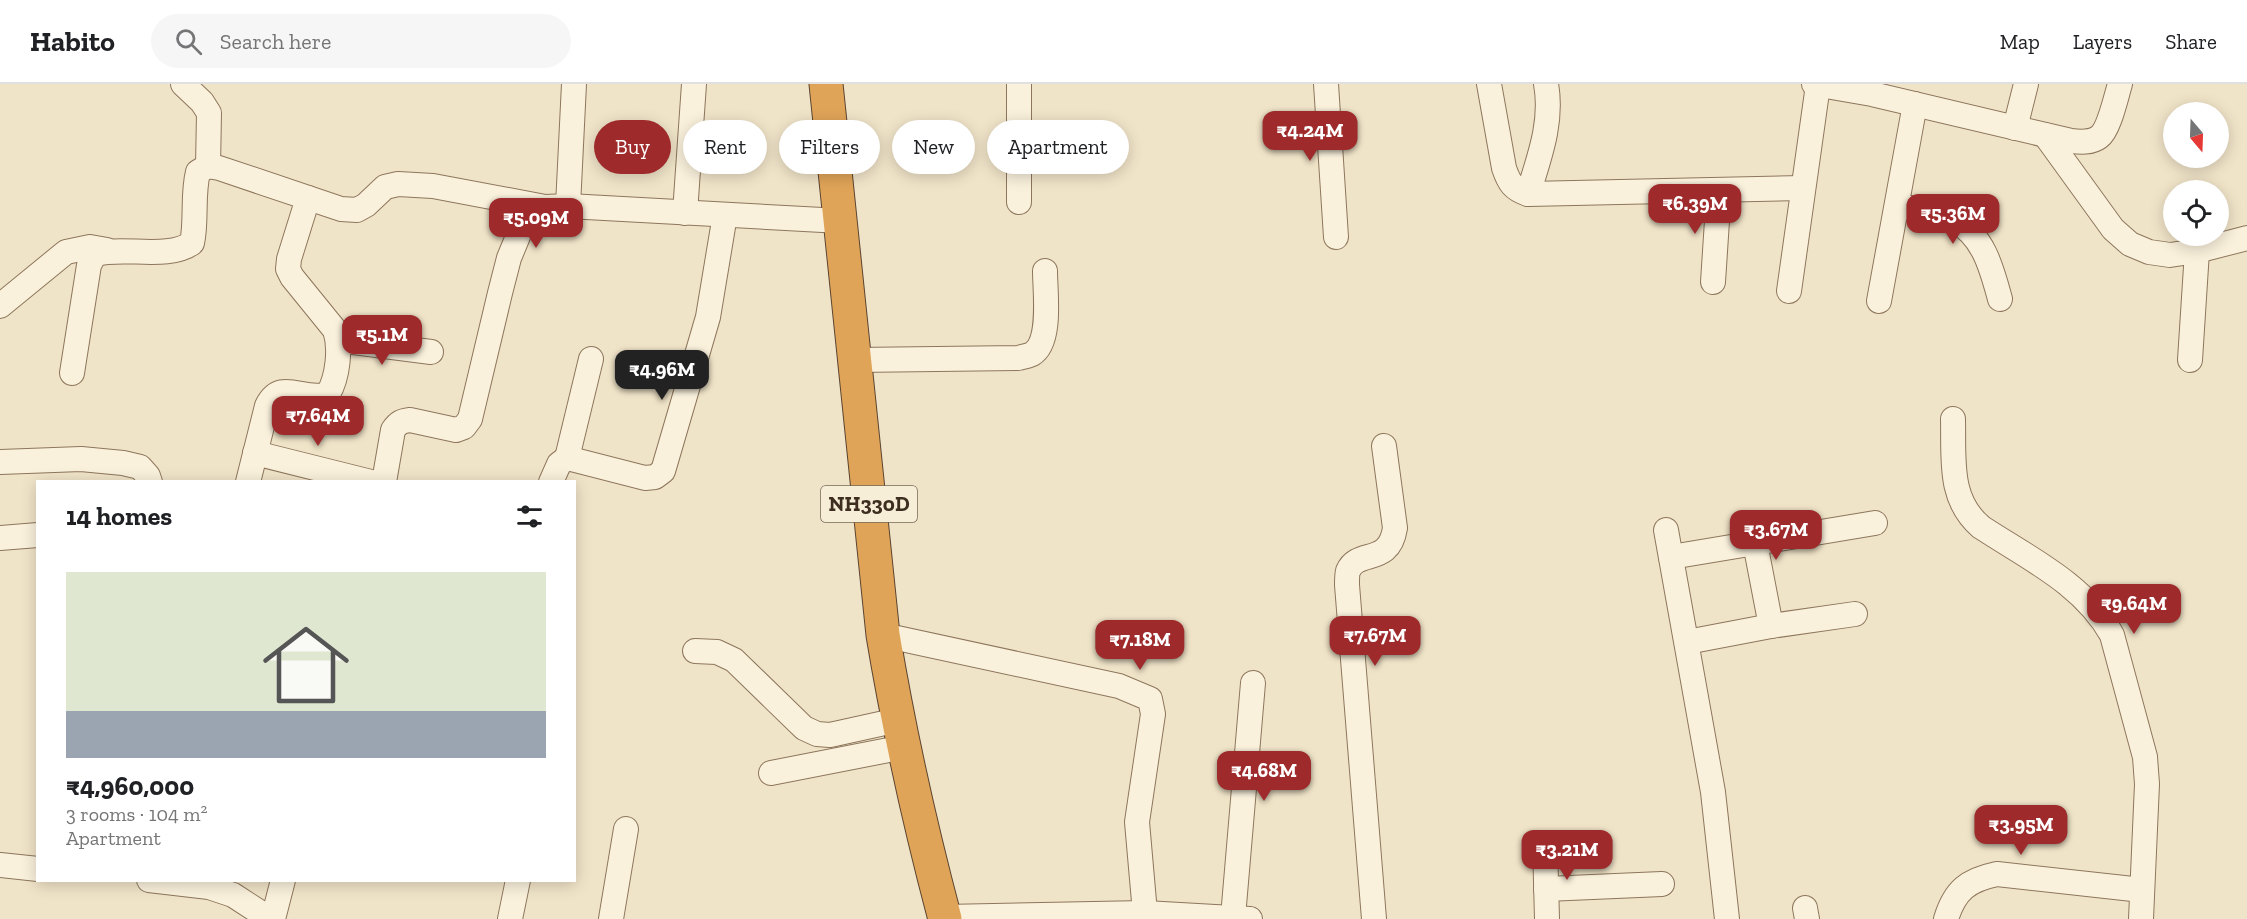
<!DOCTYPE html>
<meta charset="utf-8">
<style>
:root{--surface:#fff;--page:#f6f6f6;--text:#202124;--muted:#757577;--line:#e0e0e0;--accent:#9e2a2b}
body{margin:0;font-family:"Zilla Slab",serif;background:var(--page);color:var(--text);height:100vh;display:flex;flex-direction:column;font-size:22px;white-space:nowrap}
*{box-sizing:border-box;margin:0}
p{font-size:20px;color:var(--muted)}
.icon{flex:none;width:33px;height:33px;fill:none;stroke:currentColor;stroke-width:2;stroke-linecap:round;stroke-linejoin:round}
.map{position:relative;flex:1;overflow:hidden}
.side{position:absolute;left:36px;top:396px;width:540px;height:402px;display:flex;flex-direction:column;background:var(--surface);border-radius:0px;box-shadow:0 3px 15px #0003}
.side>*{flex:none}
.hud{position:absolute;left:594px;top:36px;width:570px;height:54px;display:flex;gap:12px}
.needle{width:39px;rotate:161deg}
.buttons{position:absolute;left:2163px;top:18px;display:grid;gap:12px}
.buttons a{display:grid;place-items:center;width:66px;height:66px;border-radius:50%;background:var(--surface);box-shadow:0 3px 15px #0003;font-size:30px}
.price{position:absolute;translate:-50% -51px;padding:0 14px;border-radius:12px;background:var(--accent);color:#fff;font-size:20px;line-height:39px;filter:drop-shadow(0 2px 3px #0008)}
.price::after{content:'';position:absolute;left:50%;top:36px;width:18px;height:14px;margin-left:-9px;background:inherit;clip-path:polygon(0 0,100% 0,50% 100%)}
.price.current{background:#222;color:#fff}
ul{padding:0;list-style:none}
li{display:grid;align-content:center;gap:12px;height:318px;padding:0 30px}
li+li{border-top:2px solid var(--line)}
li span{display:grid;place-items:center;height:186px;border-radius:0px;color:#555}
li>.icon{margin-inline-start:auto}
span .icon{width:108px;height:108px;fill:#fffc;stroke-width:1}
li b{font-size:26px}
h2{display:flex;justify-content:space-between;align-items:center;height:72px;padding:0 30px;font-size:26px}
.pill{padding:0 21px;border-radius:27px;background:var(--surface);box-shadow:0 3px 15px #0003;font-size:21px;line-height:54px}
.pill.current{background:var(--accent);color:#fff}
header{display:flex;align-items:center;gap:36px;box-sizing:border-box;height:84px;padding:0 30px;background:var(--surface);border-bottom:2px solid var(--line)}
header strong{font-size:28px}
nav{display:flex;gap:33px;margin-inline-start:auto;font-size:21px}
.search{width:420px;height:54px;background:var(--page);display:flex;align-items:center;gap:15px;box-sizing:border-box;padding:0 21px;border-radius:33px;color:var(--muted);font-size:22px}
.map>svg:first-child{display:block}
</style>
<header>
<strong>Habito</strong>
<div class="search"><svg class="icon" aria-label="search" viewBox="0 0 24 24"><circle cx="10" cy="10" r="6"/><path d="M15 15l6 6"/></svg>Search here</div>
<nav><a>Map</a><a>Layers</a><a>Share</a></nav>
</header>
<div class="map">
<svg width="2247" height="835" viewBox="0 0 2247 835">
<rect width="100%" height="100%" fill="#f0e4c8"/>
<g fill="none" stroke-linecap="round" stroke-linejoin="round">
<g stroke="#8d765c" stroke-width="26">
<g id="minor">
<path d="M183 0 202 18 209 29 208 82"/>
<path d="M1019 0V118"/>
<path d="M1326 0 1336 153"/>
<path d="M1489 0 1504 84C1509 99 1513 105 1528 110L1803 104"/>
<path d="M1814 0 1872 10 2071 57C2080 58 2091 59 2099 53 2109 46 2116 13 2120 0"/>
<path d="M2015 44 2026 0"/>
<path d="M2045 51 2113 145 2130 160 2149 168 2170 171 2197 167 2247 154"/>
<path d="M1528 110C1539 74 1553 38 1546 0"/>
<path d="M1897 121C1915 126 1938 128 1955 137 1984 152 1992 186 2000 215"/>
<path d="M568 122 574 0"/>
<path d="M685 129 694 0"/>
<path d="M1713 198 1719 106"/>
<path d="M1789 207 1818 1"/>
<path d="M1879 217 1915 20"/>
<path d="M0 222 66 168 90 163 107 166"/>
<path d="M338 256 431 268"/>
<path d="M855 276 1018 274C1022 273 1028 272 1032 270 1052 258 1045 208 1045 187"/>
<path d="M2190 276 2197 167"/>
<path d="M72 289 89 181 95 170C123 162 169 176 192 159 197 136 192 112 198 88L208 82 219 84 341 125 357 126 366 121 385 103 398 100 433 102 545 123"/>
<path d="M1953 335C1954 375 1948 415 1981 443 2028 474 2084 500 2112 551L2145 673 2147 700 2141 835"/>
<path d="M255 369 371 398"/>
<path d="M567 374 591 275"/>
<path d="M0 378 81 375 123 379 140 383 148 392 150 398"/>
<path d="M248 398 267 322C281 293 304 319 328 310 338 293 341 264 335 246L292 193 288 185 289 175 308 114"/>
<path d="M384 398 393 346C398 339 401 337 410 336L456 346 464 343 470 335 500 209 509 174 521 145 533 131 545 123 568 122 841 137"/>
<path d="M551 398 559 380 567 374 645 394 655 393 663 387 708 233 725 131"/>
<path d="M1666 446 1713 708 1727 835"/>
<path d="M0 454 38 451"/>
<path d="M1755 459 1771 542"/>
<path d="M1671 473 1875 439"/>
<path d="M883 551 1119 602 1150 615 1153 630 1137 738 1145 829"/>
<path d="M1687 558 1771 542 1855 530"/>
<path d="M695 567 717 568 734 576 804 644 817 650 830 651 898 636"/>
<path d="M771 689 904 663"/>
<path d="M1545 760 1547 835"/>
<path d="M0 781 38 785"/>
<path d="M149 796 209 803 233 811 270 835"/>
<path d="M1546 805 1662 800"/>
<path d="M1805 824 1807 835"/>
<path d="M944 833 1145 829 1250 835"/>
<path d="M1233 833 1253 599"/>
<path d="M273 835 283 796"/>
<path d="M510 835 518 796"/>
<path d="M611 835 626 745"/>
<path d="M1374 835 1347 501C1347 497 1347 490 1348 487 1358 464 1389 483 1395 444L1384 362"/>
<path d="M1946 835C1955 806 1968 796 1997 790L2142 806"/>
</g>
</g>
<g stroke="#5b4430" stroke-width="35">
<path id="highway" d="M826 0 883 551C899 647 920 741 945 835"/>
</g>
<use href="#minor" stroke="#faf1dc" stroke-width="24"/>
<use href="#highway" stroke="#e0a458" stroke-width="33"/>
</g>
<g text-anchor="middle" stroke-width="6" stroke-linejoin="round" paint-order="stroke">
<rect fill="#f7eed8" stroke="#756857" stroke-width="1.5" x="821" y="402" width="96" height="36" rx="4.5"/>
<g font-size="21" font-weight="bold" fill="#3d2e20">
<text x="869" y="427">NH330D</text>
</g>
</g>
</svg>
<div class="buttons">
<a><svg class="needle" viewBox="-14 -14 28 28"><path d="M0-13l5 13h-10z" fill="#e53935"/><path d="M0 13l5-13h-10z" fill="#757577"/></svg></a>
<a><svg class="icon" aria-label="locate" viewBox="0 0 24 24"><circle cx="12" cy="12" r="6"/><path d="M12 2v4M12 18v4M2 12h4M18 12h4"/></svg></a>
</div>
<b class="price" style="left:1310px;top:78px">₹4.24M</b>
<b class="price" style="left:1695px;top:151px">₹6.39M</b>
<b class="price" style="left:1953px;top:161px">₹5.36M</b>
<b class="price" style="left:536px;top:165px">₹5.09M</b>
<b class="price" style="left:382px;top:282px">₹5.1M</b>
<b class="price current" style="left:662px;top:317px">₹4.96M</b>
<b class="price" style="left:318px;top:363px">₹7.64M</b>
<b class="price" style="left:1776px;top:477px">₹3.67M</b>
<b class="price" style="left:2134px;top:551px">₹9.64M</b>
<b class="price" style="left:1375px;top:583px">₹7.67M</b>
<b class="price" style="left:1140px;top:587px">₹7.18M</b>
<b class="price" style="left:1264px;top:718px">₹4.68M</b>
<b class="price" style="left:2021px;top:772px">₹3.95M</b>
<b class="price" style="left:1567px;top:797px">₹3.21M</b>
<div class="hud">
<a class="pill current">Buy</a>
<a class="pill">Rent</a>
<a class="pill">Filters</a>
<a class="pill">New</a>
<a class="pill">Apartment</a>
</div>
<section class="side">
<h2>14 homes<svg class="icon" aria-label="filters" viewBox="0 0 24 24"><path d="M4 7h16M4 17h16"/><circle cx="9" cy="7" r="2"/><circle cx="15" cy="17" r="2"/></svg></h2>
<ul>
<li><span style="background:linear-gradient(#dfe7d0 75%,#9aa5b1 0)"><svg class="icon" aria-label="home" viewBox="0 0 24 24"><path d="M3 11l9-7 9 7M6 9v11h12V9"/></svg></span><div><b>₹4,960,000</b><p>3 rooms · 104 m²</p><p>Apartment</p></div></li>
</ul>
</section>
</div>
